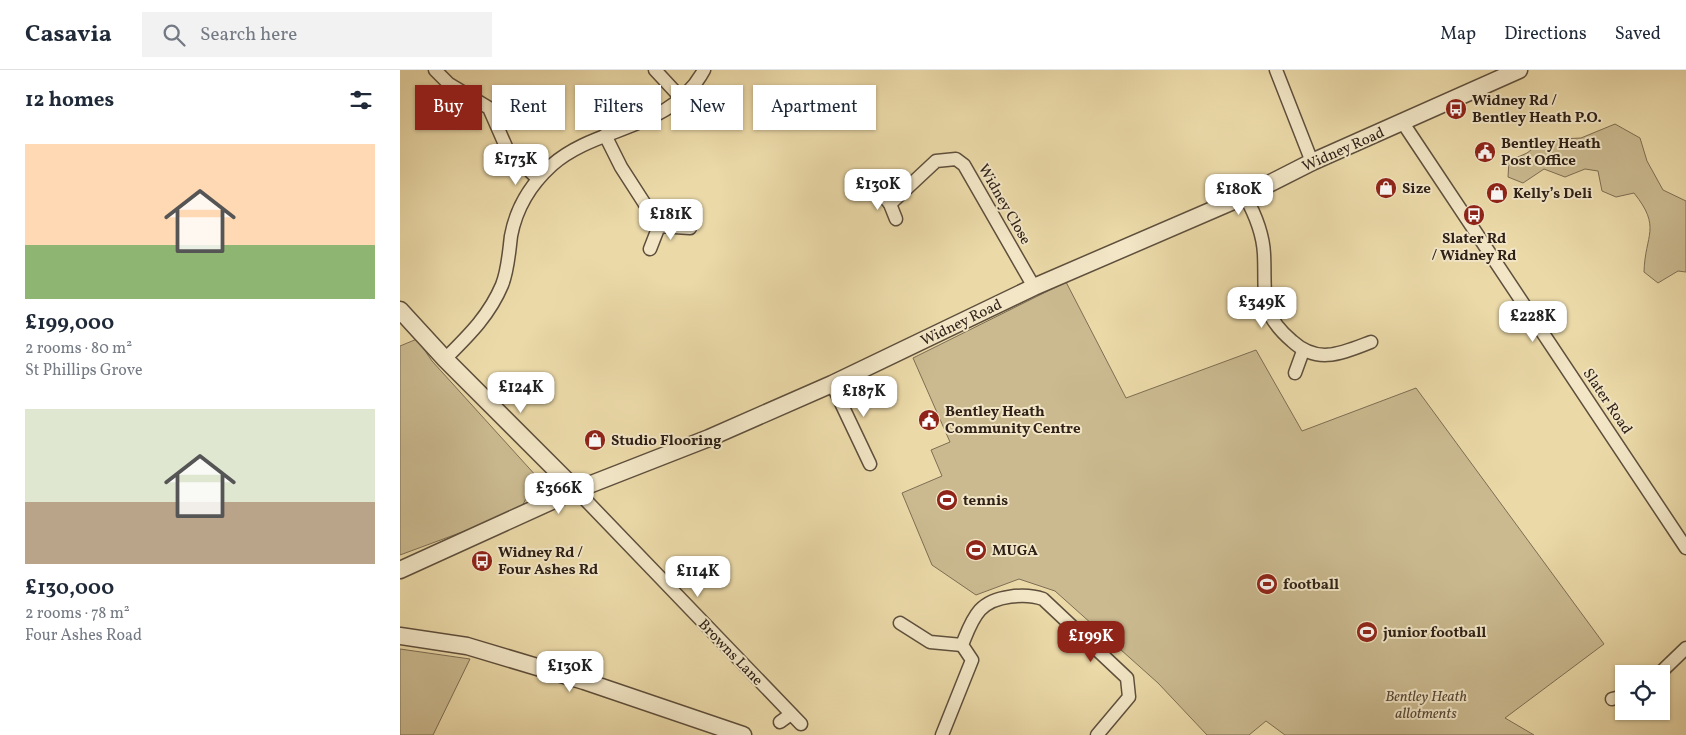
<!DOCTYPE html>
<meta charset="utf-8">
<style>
:root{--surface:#fff;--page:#f2f2f3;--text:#1f2937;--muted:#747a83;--line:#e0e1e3;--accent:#8f2418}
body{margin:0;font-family:Vollkorn,serif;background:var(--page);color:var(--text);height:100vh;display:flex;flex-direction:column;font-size:19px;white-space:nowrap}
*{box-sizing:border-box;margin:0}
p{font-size:16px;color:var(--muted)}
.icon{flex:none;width:28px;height:28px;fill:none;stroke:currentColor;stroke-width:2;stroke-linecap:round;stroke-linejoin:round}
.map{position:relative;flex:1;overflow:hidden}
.details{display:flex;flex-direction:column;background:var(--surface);width:400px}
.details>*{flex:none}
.hud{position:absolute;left:15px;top:15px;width:475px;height:45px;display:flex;gap:10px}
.buttons{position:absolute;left:1215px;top:595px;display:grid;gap:10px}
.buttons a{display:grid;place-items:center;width:55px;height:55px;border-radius:0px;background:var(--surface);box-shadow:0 1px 4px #0004;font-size:25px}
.price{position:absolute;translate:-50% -42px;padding:0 11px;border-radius:10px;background:#fff;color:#222;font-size:16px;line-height:32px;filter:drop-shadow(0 1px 2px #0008)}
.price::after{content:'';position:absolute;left:50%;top:30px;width:15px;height:11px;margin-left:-8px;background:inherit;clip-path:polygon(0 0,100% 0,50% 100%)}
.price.current{background:var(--accent);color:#fff}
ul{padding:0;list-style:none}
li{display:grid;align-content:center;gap:10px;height:265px;padding:0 25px}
li span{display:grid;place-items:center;height:155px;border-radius:0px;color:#555}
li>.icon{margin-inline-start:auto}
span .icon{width:90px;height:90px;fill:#fffc;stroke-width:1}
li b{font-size:21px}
h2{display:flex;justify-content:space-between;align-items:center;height:60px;padding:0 25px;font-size:21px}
.chip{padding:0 18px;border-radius:0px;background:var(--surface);box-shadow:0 1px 4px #0004;font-size:18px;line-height:45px}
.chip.current{background:var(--accent);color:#fff}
header{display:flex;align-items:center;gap:30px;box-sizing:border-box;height:70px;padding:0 25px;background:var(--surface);border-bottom:1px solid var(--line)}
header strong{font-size:24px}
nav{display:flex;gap:28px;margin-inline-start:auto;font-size:18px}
.search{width:350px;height:45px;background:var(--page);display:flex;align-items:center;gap:12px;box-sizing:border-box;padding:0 18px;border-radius:0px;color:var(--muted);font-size:19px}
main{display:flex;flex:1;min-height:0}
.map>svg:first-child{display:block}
</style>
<header>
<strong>Casavia</strong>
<div class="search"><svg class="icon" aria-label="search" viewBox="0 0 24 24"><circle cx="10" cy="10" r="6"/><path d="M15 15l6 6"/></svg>Search here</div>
<nav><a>Map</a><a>Directions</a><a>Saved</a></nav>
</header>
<main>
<section class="details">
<h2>12 homes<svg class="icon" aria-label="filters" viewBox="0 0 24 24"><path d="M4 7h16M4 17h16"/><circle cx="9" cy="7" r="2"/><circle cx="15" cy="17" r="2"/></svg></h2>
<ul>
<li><span style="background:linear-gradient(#ffd9b3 65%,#8fb573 0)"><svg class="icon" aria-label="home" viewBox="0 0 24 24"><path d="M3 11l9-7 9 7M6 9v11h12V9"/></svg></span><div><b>£199,000</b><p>2 rooms · 80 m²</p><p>St Phillips Grove</p></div></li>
<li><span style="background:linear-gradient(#dfe7d0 60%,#b9a48a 0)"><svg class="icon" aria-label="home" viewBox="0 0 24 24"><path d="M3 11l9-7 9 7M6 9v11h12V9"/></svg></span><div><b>£130,000</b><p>2 rooms · 78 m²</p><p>Four Ashes Road</p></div></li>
</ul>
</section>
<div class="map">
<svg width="1286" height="665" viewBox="0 0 1286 665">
<rect width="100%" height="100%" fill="#ebd9a8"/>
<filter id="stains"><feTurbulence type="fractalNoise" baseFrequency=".004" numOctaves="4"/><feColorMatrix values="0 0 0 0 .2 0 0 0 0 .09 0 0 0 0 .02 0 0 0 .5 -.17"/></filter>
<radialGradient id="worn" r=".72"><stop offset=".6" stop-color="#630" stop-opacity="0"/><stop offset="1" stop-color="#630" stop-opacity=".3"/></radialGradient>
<g fill="#cbba90" stroke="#7d6e54">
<path d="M1215 54 1240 68 1247 91 1263 120 1286 131V202L1278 201 1258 213 1244 202C1245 164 1262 158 1234 123L1216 127 1202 121 1198 101 1185 99 1165 107 1144 99 1123 113 1108 107 1109 91 1127 83 1139 74 1161 69 1181 68Z"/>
<path d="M666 212 726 328 856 280 902 361 1016 318 1204 574 1105 648 1134 665H885L866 651 849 665H807L758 613 655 521 619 509 576 525 532 495 502 423 542 406 531 380 550 372 513 288Z"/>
<path d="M17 269 32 291 138 408 119 441 0 485V276Z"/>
<path d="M0 579 70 589 33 665H0Z"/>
</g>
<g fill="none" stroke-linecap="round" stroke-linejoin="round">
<g stroke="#5e4f3c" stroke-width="15">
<g id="minor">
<path d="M35 0 49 14 89 38 107 79 138 109"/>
<path d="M255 0 281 28"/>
<path d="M876 0 912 92"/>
<path d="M1003 53 1286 478"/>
<path d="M205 65 221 97 259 156"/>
<path d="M480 122 490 134 496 149"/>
<path d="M845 126C855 144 863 163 864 184 866 224 858 242 892 271 918 295 942 283 971 272"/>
<path d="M490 134 536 91 556 89 564 95 634 217"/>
<path d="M250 179 259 156 290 158"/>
<path d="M45 289C68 266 89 246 102 215 108 200 109 182 111 166 116 139 131 114 152 95 197 55 271 61 304 0"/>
<path d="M895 303 903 281"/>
<path d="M432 314 470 394"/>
<path d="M176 420 401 654"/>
<path d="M500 553 530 572 562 575"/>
<path d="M1259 604 1286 578"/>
<path d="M1212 629 1224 626"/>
<path d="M380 652 391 644"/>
<path d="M542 665 572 590 562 575C567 563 571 550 580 540 594 525 626 523 643 529L727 608 729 627 697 665"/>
</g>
</g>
<g stroke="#5e4f3c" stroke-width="19">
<g id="tertiary">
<path d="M0 240 45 289 176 420"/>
<path d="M0 500 176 420 309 368 432 314 634 217 845 126 912 92 1119 0"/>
<path d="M0 566 67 576 184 611 343 665"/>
</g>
</g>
<use href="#minor" stroke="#f2e6c6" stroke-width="12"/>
<use href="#tertiary" stroke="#f2e6c6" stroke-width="16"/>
</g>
<defs>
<g id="bus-disc" transform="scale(1.125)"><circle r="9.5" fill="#8f2418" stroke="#f2e6c6"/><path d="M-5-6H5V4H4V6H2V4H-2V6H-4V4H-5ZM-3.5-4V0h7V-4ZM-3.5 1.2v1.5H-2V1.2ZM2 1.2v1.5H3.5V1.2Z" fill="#fff"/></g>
<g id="civic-disc" transform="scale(1.125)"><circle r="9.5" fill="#8f2418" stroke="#f2e6c6"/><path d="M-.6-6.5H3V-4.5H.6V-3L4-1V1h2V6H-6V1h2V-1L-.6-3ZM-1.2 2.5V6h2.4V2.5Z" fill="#fff"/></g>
<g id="shop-disc" transform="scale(1.125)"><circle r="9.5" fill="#8f2418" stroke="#f2e6c6"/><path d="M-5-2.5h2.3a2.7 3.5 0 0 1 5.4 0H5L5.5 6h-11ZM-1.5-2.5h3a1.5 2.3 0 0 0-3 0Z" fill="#fff"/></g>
<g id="stadium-disc" transform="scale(1.125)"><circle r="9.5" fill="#8f2418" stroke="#f2e6c6"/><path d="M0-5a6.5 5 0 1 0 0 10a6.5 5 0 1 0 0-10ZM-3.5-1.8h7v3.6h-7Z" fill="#fff"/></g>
</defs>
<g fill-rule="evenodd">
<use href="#bus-disc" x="1056" y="39"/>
<use href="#civic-disc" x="1085" y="82"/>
<use href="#shop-disc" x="986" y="118"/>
<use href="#shop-disc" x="1097" y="123"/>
<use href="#bus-disc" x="1074" y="145"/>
<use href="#civic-disc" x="529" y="350"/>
<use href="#shop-disc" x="195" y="370"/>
<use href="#stadium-disc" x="547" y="430"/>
<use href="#stadium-disc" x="576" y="480"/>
<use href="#bus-disc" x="82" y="491"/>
<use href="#stadium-disc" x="867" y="514"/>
<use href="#stadium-disc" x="967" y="562"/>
</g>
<g text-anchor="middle" stroke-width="4" stroke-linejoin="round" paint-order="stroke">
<g font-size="15" font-weight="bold" fill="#2f2118" stroke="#f2e6c6" text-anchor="start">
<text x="1072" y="35">Widney Rd /<tspan x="1072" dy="17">Bentley Heath P.O.</tspan></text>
<text x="1101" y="78">Bentley Heath<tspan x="1101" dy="17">Post Office</tspan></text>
<text x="1002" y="123">Size</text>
<text x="1113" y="128">Kelly’s Deli</text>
<text x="1074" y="173" text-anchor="middle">Slater Rd<tspan x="1074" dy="17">/ Widney Rd</tspan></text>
<text x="545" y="346">Bentley Heath<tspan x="545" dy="17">Community Centre</tspan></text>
<text x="211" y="375">Studio Flooring</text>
<text x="563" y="435">tennis</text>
<text x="592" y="485">MUGA</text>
<text x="98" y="487">Widney Rd /<tspan x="98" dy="17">Four Ashes Rd</tspan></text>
<text x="883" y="519">football</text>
<text x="983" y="567">junior football</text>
</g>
<g font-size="15" fill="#2f2118" stroke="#f2e6c6">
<text transform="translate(943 79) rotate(-24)" y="5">Widney Road</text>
<text transform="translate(605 134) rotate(60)" y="5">Widney Close</text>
<text transform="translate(561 252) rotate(-26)" y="5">Widney Road</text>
<text transform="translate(1208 331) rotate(56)" y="5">Slater Road</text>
<text transform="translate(331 582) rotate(46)" y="5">Browns Lane</text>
</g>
<g font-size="15" font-style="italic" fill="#564736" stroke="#f2e6c6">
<text x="1026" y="631">Bentley Heath<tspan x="1026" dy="17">allotments</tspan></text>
</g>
</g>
<rect width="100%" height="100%" filter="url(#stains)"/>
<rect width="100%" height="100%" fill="url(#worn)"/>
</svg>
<div class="buttons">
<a><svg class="icon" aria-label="locate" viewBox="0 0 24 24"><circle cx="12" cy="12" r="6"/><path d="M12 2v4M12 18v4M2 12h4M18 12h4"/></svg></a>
</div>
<b class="price" style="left:116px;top:116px">£173K</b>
<b class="price" style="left:478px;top:141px">£130K</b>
<b class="price" style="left:839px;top:146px">£180K</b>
<b class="price" style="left:271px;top:171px">£181K</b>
<b class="price" style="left:862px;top:259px">£349K</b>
<b class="price" style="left:1133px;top:273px">£228K</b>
<b class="price" style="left:121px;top:344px">£124K</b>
<b class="price" style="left:464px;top:348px">£187K</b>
<b class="price" style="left:159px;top:445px">£366K</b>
<b class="price" style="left:298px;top:528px">£114K</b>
<b class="price current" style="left:691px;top:593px">£199K</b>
<b class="price" style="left:170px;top:623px">£130K</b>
<div class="hud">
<a class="chip current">Buy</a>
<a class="chip">Rent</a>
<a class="chip">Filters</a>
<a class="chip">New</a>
<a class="chip">Apartment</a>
</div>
</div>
</main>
